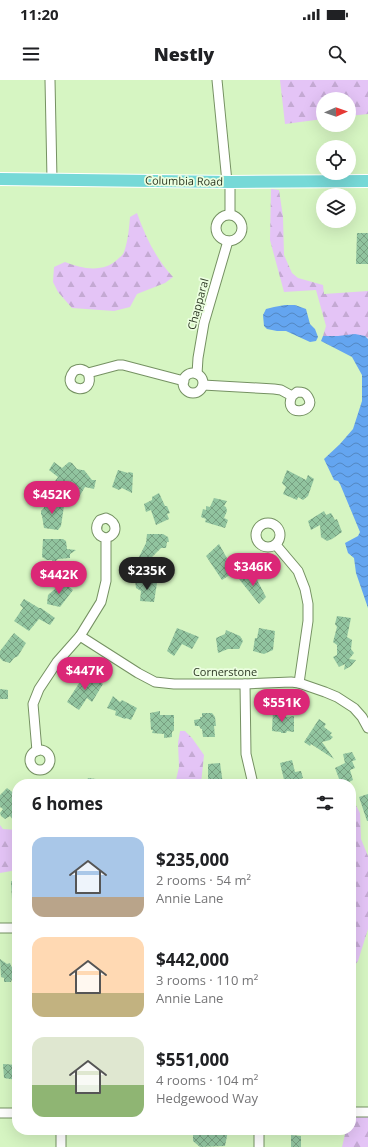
<!DOCTYPE html>
<meta charset="utf-8">
<style>
:root{--surface:#fff;--page:#f2f2f2;--text:#202124;--muted:#757577;--accent:#db2777}
body{margin:0;font-family:"Open Sans",sans-serif;background:var(--page);color:var(--text);height:100vh;display:flex;flex-direction:column;font-size:15px;white-space:nowrap}
*{box-sizing:border-box;margin:0}
p{font-size:13px;color:var(--muted)}
.icon{flex:none;width:22px;height:22px;fill:none;stroke:currentColor;stroke-width:2;stroke-linecap:round;stroke-linejoin:round}
.map{position:relative;flex:1;overflow:hidden}
.side{position:absolute;left:12px;top:699px;width:344px;height:356px;display:flex;flex-direction:column;background:var(--surface);border-radius:16px;box-shadow:0 4px 16px #0002}
.side>*{flex:none}
.needle{width:26px;rotate:88deg}
.tools{position:absolute;left:316px;top:12px;display:grid;gap:8px}
.tools a{display:grid;place-items:center;width:40px;height:40px;border-radius:50%;background:var(--surface);box-shadow:0 4px 16px #0002;font-size:20px}
.price{position:absolute;translate:-50% -34px;padding:0 9px;border-radius:14px;background:var(--accent);color:#fff;font-size:13px;line-height:26px;filter:drop-shadow(0 1px 2px #0008)}
.price::after{content:'';position:absolute;left:50%;top:24px;width:12px;height:9px;margin-left:-6px;background:inherit;clip-path:polygon(0 0,100% 0,50% 100%)}
.price.current{background:#222;color:#fff}
ul{padding:0;list-style:none}
li{display:flex;align-items:center;gap:12px;height:100px;padding:0 20px}
li span{display:grid;place-items:center;flex:none;width:112px;height:80px;border-radius:12px;color:#555}
li>.icon{margin-inline-start:auto}
span .icon{width:48px;height:48px;fill:#fffc;stroke-width:1}
li b{font-size:17px}
h2{display:flex;justify-content:space-between;align-items:center;height:48px;padding:0 20px;font-size:17px}
.status{display:flex;justify-content:space-between;align-items:center;height:28px;padding:0 20px;background:var(--surface);direction:ltr}
.status svg{height:11px;fill:currentColor}
header{display:flex;justify-content:space-between;align-items:center;height:52px;padding:0 20px;background:var(--surface);font-size:18px;font-weight:800}
.map>svg:first-child{display:block}
</style>
<div class="status"><b>11:20</b><svg viewBox="0 0 49 12"><path d="M0 12V9h3v3zM5 12V6h3v6zM10 12V3h3v9zM15 12V0h3v12zM26 1h20v11H26zM47 4h2v5h-2z"/></svg></div>
<header><svg class="icon" aria-label="menu" viewBox="0 0 24 24"><path d="M4 6h16M4 12h16M4 18h16"/></svg>Nestly<svg class="icon" aria-label="search" viewBox="0 0 24 24"><circle cx="10" cy="10" r="6"/><path d="M15 15l6 6"/></svg></header>
<div class="map">
<svg width="368" height="1067" viewBox="0 0 368 1067">
<defs>
<pattern id="forest-firs" width="22" height="20" patternUnits="userSpaceOnUse"><rect width="22" height="20" fill="#e4c4f6"/><path d="M5 1l3.5 6h-7zM16 11l3.5 6h-7z" fill="#c4a9d3"/></pattern>
<pattern id="water-waves" width="16" height="10" patternUnits="userSpaceOnUse"><rect width="16" height="10" fill="#64a5f0"/><path d="M0 5q4-4 8 0t8 0" fill="none" stroke="#5387c2"/></pattern>
<pattern id="building-cross-hatch" width="8" height="8" patternUnits="userSpaceOnUse"><rect width="8" height="8" fill="#91c49f"/><path d="M0 0l8 8M0 8l8-8" fill="none" stroke="#77a081"/></pattern>
</defs>
<rect width="100%" height="100%" fill="#d6f5c2"/>
<g fill="url(#forest-firs)">
<path d="M280 0H368V34L349 36V19H323V39L285 44Z"/>
<path d="M271 109 279 110 283 137 284 175 292 193 298 198 323 205 324 214 368 211V259L365 256H323L326 246 316 210 284 212 270 160Z"/>
<path d="M137 133C145 156 156 179 173 197L165 203 137 214 130 227 114 231 72 228 58 212 53 202 54 187 65 182C82 189 104 193 118 179 120 177 123 175 124 172 128 161 129 149 130 137Z"/>
<path d="M180 651H185L192 658 204 675 201 704H175L179 687 178 663Z"/>
<path d="M351 716 360 733 361 759 368 776V849L358 881 351 890Z"/>
<path d="M0 745 3 749 17 750V790L0 793Z"/>
<path d="M351 1034 368 1035V1067H342L346 1050H351Z"/>
</g>
<g fill="url(#water-waves)">
<path d="M285 225H295L306 229 310 244 315 249 318 257 316 261 310 262 286 251H277L267 249 264 246 263 235 266 229 274 227Z"/>
<path d="M355 254 365 256 368 259V528L356 493 354 478 348 473 345 463 358 456 360 452 340 404 338 401 334 400 324 379 340 364 353 349 362 321V295L352 277 321 261 323 256H338Z"/>
</g>
<g fill="url(#building-cross-hatch)">
<path d="M357 153H368V184H356Z"/>
<path d="M54 382 62 388 69 382 72 383 77 389 82 390H84L92 400H96L94 409 85 407 76 422 53 404 58 397 49 390Z"/>
<path d="M118 390 128 393 129 392 133 393 132 413 122 408 119 410 112 407Z"/>
<path d="M287 390 306 400 308 395 314 399 308 416 303 420 298 417 297 420 283 414 286 407 282 403Z"/>
<path d="M159 413 165 426H167L170 433 167 434 169 439 156 445 151 430 146 432 144 424 152 420V417Z"/>
<path d="M214 418 227 421 224 426 226 427 227 431 224 438 228 440 225 448 205 442 206 439 201 437 203 429 206 430V426L210 427Z"/>
<path d="M45 420 64 426 61 446 58 450 44 448 42 436 41 434V431L44 428Z"/>
<path d="M324 431 326 435 331 433 335 440 337 439 342 452 332 459 327 461 321 457 320 445 311 450 308 441Z"/>
<path d="M147 454H163L168 457 169 462H167L166 468H161L148 481 139 477 146 463Z"/>
<path d="M43 459H63L66 461 67 469 76 470 70 474V478L58 479 52 484V480H47L42 477Z"/>
<path d="M219 464 228 480H230L237 490 222 500 206 476Z"/>
<path d="M249 491 252 495 254 494 266 517 259 524 239 499Z"/>
<path d="M135 500 157 503 154 522 140 521 141 511 136 508Z"/>
<path d="M63 502 73 510 60 527 47 524 48 515Z"/>
<path d="M24 519 39 528H41L55 538 50 545 39 539 29 551 14 541 23 528 20 525Z"/>
<path d="M337 536 351 538 347 557 352 560 351 569 354 573 349 579 356 580 351 586 344 590 345 584 339 587 333 577 337 575V565L333 562 337 547 335 544Z"/>
<path d="M177 548 199 557 192 569 182 564 174 576 167 571Z"/>
<path d="M259 548 275 551 273 570 264 574 253 571 255 558H257Z"/>
<path d="M226 550 240 556 243 561 239 569H228L218 573 216 558 225 554Z"/>
<path d="M14 553 26 563 18 576 14 578 10 583 3 581 0 578V571Z"/>
<path d="M90 594 103 604 92 622 87 618 79 630 67 622 83 597Z"/>
<path d="M0 609 8 610V619H0Z"/>
<path d="M113 616 120 622 122 620 137 628 131 640 126 638 125 639 115 635 116 631 107 628Z"/>
<path d="M273 630H281V635H285L286 637 294 636V652L287 651 286 653H281V652L272 651Z"/>
<path d="M160 631V635H174V650L172 652V657L164 658V654L152 653 153 650H151L150 633Z"/>
<path d="M202 633H212L215 637 216 646H214L215 657H203L202 649H201L199 646H195L194 640 200 639V637H202Z"/>
<path d="M319 639 326 644 324 647 332 653 330 655 333 657 330 660 322 662 334 679 311 664 310 666 304 662Z"/>
<path d="M352 672 356 680 352 681 355 688 350 690 353 700 345 704H341L335 688 345 683 343 674Z"/>
<path d="M292 680 295 692 301 691 303 698 297 700 299 704H285L280 683Z"/>
<path d="M220 683 223 704H208V684Z"/>
<path d="M88 698 104 700V704H85Z"/>
<path d="M7 708 15 714 12 717 17 723V736L13 740 10 736 5 739 1 736 0 733 3 729 0 727V715Z"/>
<path d="M368 714V741H367L359 717Z"/>
<path d="M11 801 17 803V819L12 820Z"/>
<path d="M0 879 7 884 10 883 11 886 13 888H17V898L12 899 11 902H4V898L1 897Z"/>
<path d="M3 984 17 985V1000L4 998Z"/>
<path d="M228 1051 225 1066 200 1067 193 1061V1053Z"/>
<path d="M291 1055 301 1056V1067H291Z"/>
</g>
<g fill="none" stroke-linecap="round" stroke-linejoin="round">
<g stroke="#759162" stroke-width="11">
<g id="minor">
<path d="M50 0 52 99"/>
<path d="M217 0 227 102"/>
<path d="M230 102V134"/>
<circle cx="229" cy="148" r="13"/>
<path d="M88 293C83 289 80 288 74 291 58 311 97 317 88 293L118 285H123L184 301"/>
<circle cx="193" cy="303" r="10"/>
<path d="M197 294 198 278 204 243 228 161"/>
<path d="M203 305 274 309 281 310 292 316 297 312C302 312 305 312 308 317 318 333 282 338 292 316"/>
<circle cx="268" cy="455" r="12"/>
<path d="M276 465 298 491 305 509 308 524V541L299 603"/>
<path d="M80 556 138 593 155 602 174 604H245L291 602 299 603 325 612 337 617 354 628 362 637 368 648"/>
<path d="M245 604 246 674 253 704"/>
<circle cx="40" cy="680" r="10"/>
<path d="M37 671 33 624 39 609 57 582 80 556 101 522 106 501V458C96 456 94 447 100 440L106 438C118 442 118 455 106 458"/>
<path d="M0 848H17"/>
<path d="M351 1032H368"/>
<path d="M0 1033H17"/>
<path d="M61 1050V1067"/>
<path d="M259 1050V1067"/>
</g>
</g>
<g stroke="#fff" stroke-width="14">
<path id="major" d="M0 99 230 102 368 101"/>
</g>
<use href="#minor" stroke="#fff" stroke-width="9"/>
<use href="#major" stroke="#76d9d7" stroke-width="12"/>
</g>
<g text-anchor="middle" stroke-width="3.5" stroke-linejoin="round" paint-order="stroke">
<g font-size="11" fill="#2c3824" stroke="#ebfedf">
<text transform="translate(184 101) rotate(1)" y="4">Columbia Road</text>
<text transform="translate(198 224) rotate(-75)" y="4">Chapparal</text>
<text x="225" y="596">Cornerstone</text>
</g>
</g>
</svg>
<div class="tools">
<a><svg class="needle" viewBox="-14 -14 28 28"><path d="M0-13l5 13h-10z" fill="#e53935"/><path d="M0 13l5-13h-10z" fill="#757577"/></svg></a>
<a><svg class="icon" aria-label="locate" viewBox="0 0 24 24"><circle cx="12" cy="12" r="6"/><path d="M12 2v4M12 18v4M2 12h4M18 12h4"/></svg></a>
<a><svg class="icon" aria-label="layers" viewBox="0 0 24 24"><path d="M12 4l9 5-9 5-9-5zM3 14l9 5 9-5"/></svg></a>
</div>
<b class="price" style="left:52px;top:435px">$452K</b>
<b class="price" style="left:253px;top:507px">$346K</b>
<b class="price current" style="left:147px;top:511px">$235K</b>
<b class="price" style="left:59px;top:515px">$442K</b>
<b class="price" style="left:85px;top:611px">$447K</b>
<b class="price" style="left:282px;top:643px">$551K</b>
<section class="side">
<h2>6 homes<svg class="icon" aria-label="filters" viewBox="0 0 24 24"><path d="M4 7h16M4 17h16"/><circle cx="9" cy="7" r="2"/><circle cx="15" cy="17" r="2"/></svg></h2>
<ul>
<li><span style="background:linear-gradient(#a9c7e8 75%,#b9a48a 0)"><svg class="icon" aria-label="home" viewBox="0 0 24 24"><path d="M3 11l9-7 9 7M6 9v11h12V9"/></svg></span><div><b>$235,000</b><p>2 rooms · 54 m²</p><p>Annie Lane</p></div></li>
<li><span style="background:linear-gradient(#ffd9b3 70%,#c2b280 0)"><svg class="icon" aria-label="home" viewBox="0 0 24 24"><path d="M3 11l9-7 9 7M6 9v11h12V9"/></svg></span><div><b>$442,000</b><p>3 rooms · 110 m²</p><p>Annie Lane</p></div></li>
<li><span style="background:linear-gradient(#dfe7d0 60%,#8fb573 0)"><svg class="icon" aria-label="home" viewBox="0 0 24 24"><path d="M3 11l9-7 9 7M6 9v11h12V9"/></svg></span><div><b>$551,000</b><p>4 rooms · 104 m²</p><p>Hedgewood Way</p></div></li>
</ul>
</section>
</div>
